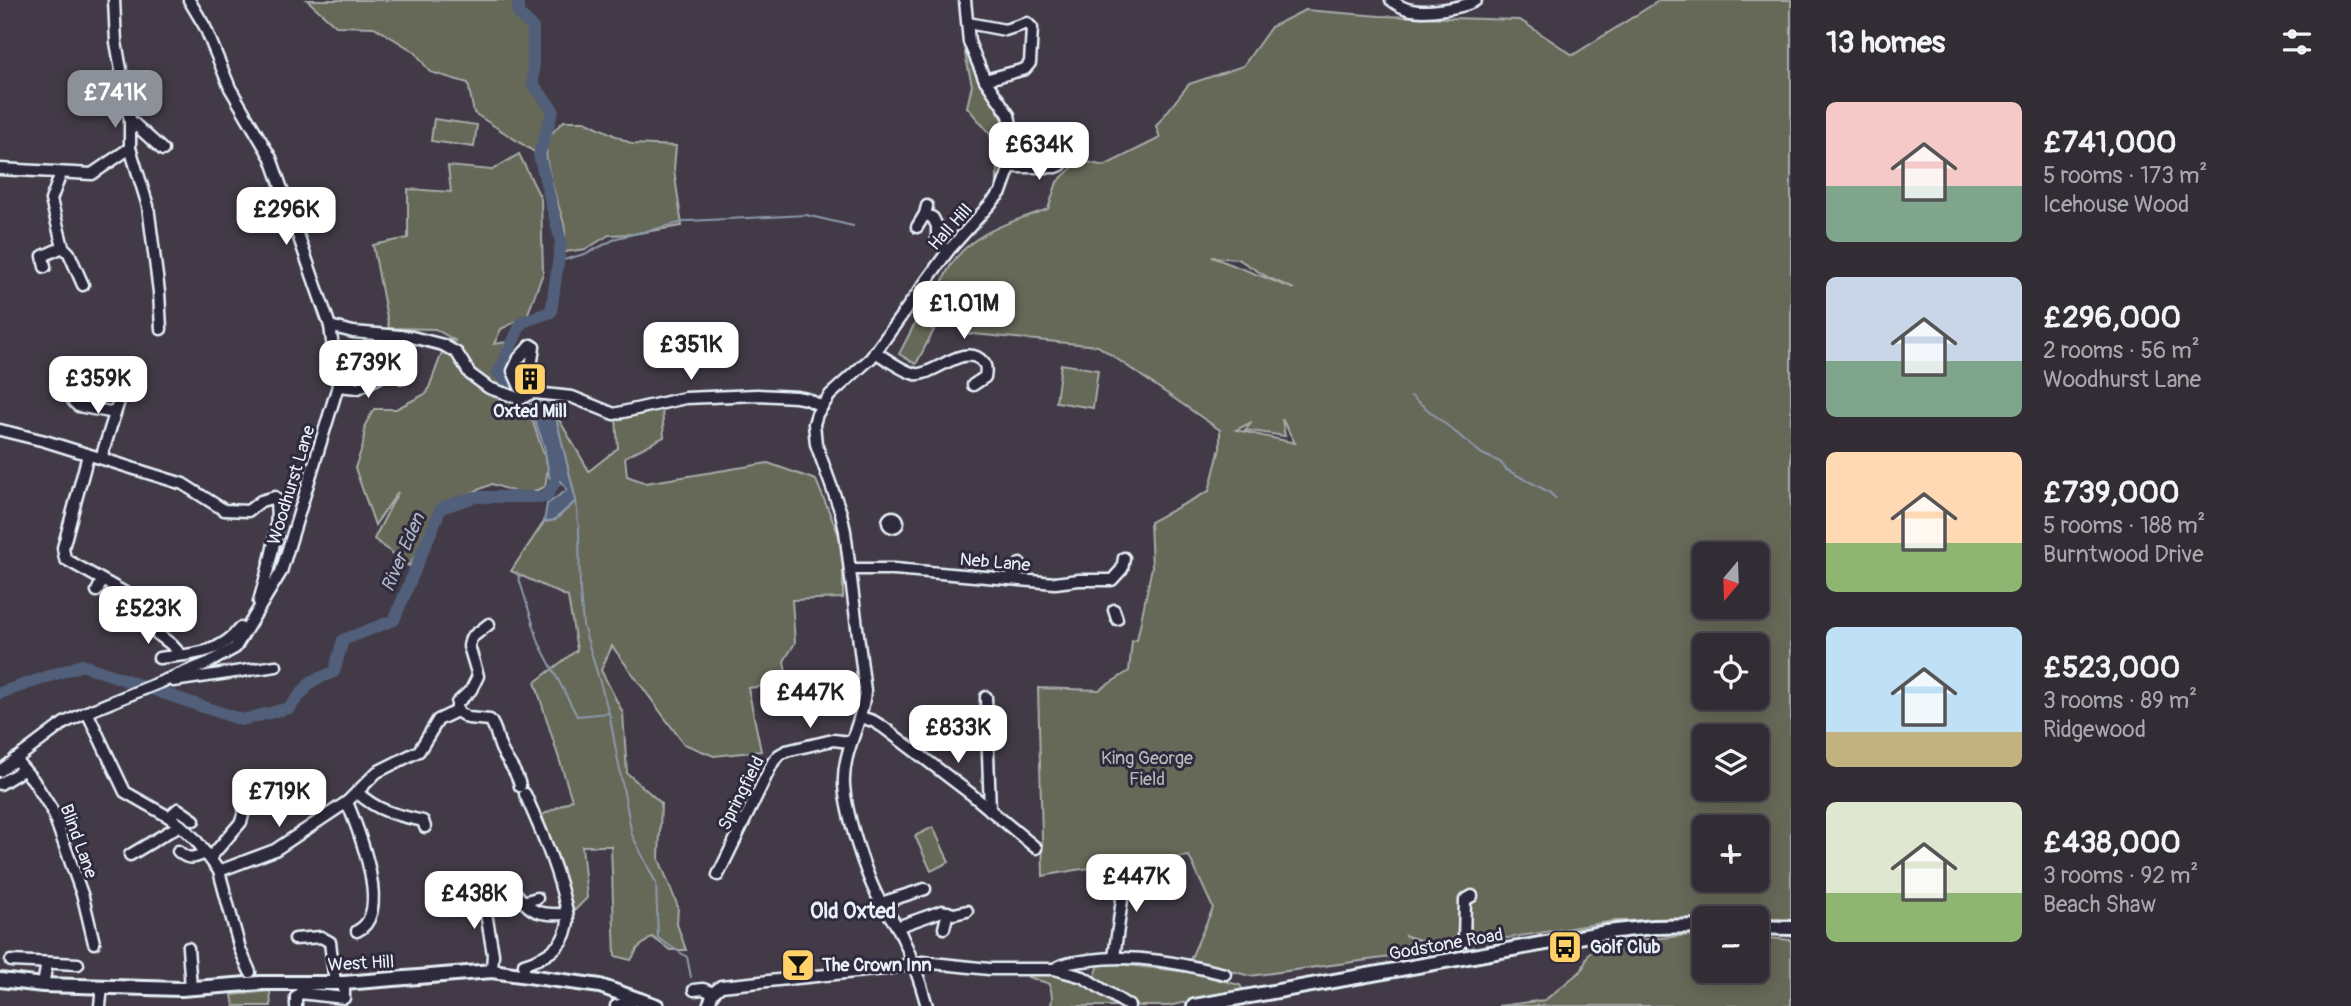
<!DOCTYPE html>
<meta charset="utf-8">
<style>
:root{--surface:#322c35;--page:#3a343d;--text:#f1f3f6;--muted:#a8a7ad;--line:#4d4850;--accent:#8c9099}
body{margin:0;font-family:Pangolin,sans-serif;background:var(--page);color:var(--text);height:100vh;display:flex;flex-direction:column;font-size:26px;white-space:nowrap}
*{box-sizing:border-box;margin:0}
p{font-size:23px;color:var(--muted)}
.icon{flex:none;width:38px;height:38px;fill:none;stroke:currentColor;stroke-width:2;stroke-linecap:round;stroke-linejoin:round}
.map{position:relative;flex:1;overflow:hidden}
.panel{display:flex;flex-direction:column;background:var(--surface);width:560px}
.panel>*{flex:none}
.needle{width:46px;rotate:199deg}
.tools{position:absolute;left:1692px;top:542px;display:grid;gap:14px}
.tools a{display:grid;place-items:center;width:77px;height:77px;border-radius:10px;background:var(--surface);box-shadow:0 4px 18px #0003,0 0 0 2px var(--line);font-size:35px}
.price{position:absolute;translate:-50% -60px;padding:0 16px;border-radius:14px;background:#fff;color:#222;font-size:23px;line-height:46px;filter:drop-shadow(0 2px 4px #0008)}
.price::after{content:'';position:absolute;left:50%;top:42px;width:21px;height:16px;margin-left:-10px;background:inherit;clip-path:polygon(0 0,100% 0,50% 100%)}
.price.selected{background:var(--accent);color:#fff}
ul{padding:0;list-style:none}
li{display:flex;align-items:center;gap:21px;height:175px;padding:0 35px}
li span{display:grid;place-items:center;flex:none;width:196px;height:140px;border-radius:10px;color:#555}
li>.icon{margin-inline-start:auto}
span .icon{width:84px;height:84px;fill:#fffc;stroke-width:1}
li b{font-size:30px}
h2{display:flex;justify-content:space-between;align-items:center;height:84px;padding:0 35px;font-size:30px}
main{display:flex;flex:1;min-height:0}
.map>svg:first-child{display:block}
</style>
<main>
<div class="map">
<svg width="1791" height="1006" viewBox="0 0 1791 1006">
<rect width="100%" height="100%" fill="#423b47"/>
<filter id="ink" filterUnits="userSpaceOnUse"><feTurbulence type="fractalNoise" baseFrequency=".0143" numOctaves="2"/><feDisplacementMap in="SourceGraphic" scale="14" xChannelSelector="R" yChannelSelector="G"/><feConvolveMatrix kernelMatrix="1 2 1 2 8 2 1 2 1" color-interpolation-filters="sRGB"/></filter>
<g filter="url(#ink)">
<g fill="#666859" stroke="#a7aca8" stroke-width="2" fill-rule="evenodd">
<path d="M307 0H518V13L533 28V84L553 110 539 155 474 113 468 83 430 72 415 52 374 27 336 26Z"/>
<path d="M1660 0H1791V919L1614 921 1445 948 1404 935 1442 950 1250 976 1190 960 1213 908 1189 856 1075 870 1043 876 1038 688 1099 690 1129 671 1132 641 1137 640 1152 567 1150 522 1209 491 1220 448V430L1098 346 963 333 960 313H934C946 242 986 230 1048 209L1057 182 1080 160 1104 166 1160 138 1156 126 1189 84 1243 66 1271 27 1305 10 1380 16 1520 20 1573 55ZM1212 257 1238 259 1269 278 1294 289ZM1282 419 1295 443 1236 430 1252 422 1245 430 1285 436ZM1704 555H1757V607H1704ZM1704 646H1757V698H1704ZM1704 737H1757V789H1704ZM1704 828H1757V880H1704Z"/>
<path d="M967 50 972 66 1006 125 1008 157 1001 186 997 183V162L990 134 967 107 972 85 965 54Z"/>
<path d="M434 119 477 125 474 147 431 141Z"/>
<path d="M564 121H585L632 144 676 146 674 169 682 226 633 234 609 235 586 249 565 252C565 243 566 233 564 224 559 205 542 161 547 143 549 134 558 126 564 121Z"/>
<path d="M519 154 541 199 543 273 527 316 501 329 494 344 507 342 496 367 518 391 512 401 528 407 548 467 545 487 524 495 492 484 449 502 409 566 374 539 398 492 375 525 355 468 363 445 365 425 374 409H396L427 393 447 339 456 341 435 329 389 328 373 245 408 238V189L451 192 448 166 492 170Z"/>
<path d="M916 321 934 330 916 364 899 354Z"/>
<path d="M1061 364 1098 370 1093 408 1056 402Z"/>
<path d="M662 408 664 437 625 457 627 476 646 483 768 463 816 480 843 545V598L792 600 795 643 784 661 788 684 748 688 761 751 714 756 684 744 612 646 601 670 623 713 627 773 661 803 659 859 678 907 677 924 686 950H670L652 937 638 948 631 960 615 956 611 846H582L587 898 572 913 542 815 572 800 535 682 577 650 568 597 511 571 544 522 555 520 576 501 554 411 589 471 618 448 616 417Z"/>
<path d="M933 827 949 862 931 871 915 836Z"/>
<path d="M1692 935H1704V971H1757V937L1791 940V1006H1498L1545 1000 1582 970 1589 953 1608 943Z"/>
<path d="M1100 962 1188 972 1240 985 1243 990 1168 1006H1139L1094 979Z"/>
<path d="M1037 972C1072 976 1090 987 1119 1006H1051L1052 997 1050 984 1028 977V973Z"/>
<path d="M270 991 271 1006H234L232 995Z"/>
</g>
<path fill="#515e7a" stroke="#8d99ac" stroke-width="2" d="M541 402 553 405 576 501 554 520 544 522 547 504 567 490 561 481 553 493 546 497 551 486 544 446 529 404Z"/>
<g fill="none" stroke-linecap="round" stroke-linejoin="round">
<g stroke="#8d99ac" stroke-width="2">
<path d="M560 261 588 253 617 238 688 221 806 215 853 226"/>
<path d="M1411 396 1482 454 1500 462 1507 470 1549 492 1556 499"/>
<path d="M576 501 579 530 580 591 583 625 609 713 632 835 656 883 658 938 687 957 691 977"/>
<path d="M517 572 539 643 577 716 608 713"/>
</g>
<g stroke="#515e7a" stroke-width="12">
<path d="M518 0V13L533 28V84L553 110 539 155 561 242 551 312 522 322 498 373 521 393"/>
<path d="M154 690 242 720 289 708 312 681 334 672 343 640 394 620 441 508 475 497H546L554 483"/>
<path d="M0 693 82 665 140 685"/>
</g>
<g stroke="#e8f1f8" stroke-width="15">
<g id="minor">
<path d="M1391 0C1396 4 1405 9 1412 10 1425 13 1465 8 1476 0"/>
<path d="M968 23 1005 30 1027 23 1032 28 1030 63 1025 69 985 80"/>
<path d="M130 120 163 150"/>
<path d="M130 148 148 206 159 292 161 329"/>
<path d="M1010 167H1056L1061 165"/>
<path d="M0 169 92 174 130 148V120L116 42 114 0"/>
<path d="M61 173 51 200 63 247 69 253 83 285"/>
<path d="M925 214 933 218 937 226V242L948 251"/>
<path d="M917 227 925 214 927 206"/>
<path d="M45 267 43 256 63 247"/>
<path d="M330 326 353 332 412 337 443 345 457 353 470 374 489 388 521 399 529 394 535 393 572 397 614 414 685 398 757 395 796 397 807 399 821 406"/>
<path d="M875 352C887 359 902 371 915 374 933 377 965 341 983 362 987 366 986 372 985 377L973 385"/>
<path d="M85 380H93V409"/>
<path d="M338 386 358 388 389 372 403 378"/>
<path d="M73 392V401L78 406 115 413"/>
<path d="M529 394 520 387 513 371 519 358 531 345 534 347 531 367"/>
<path d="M0 430 45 441 183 484 224 510 248 511 261 501 275 497C282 530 267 570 259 602"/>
<path d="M88 455 63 548 65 559 145 604 156 606"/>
<path d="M101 458 125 382"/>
<circle cx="893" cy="522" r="5"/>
<path d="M850 569H894L1055 583 1079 580H1112L1122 569 1124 558"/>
<path d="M1010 579 1020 564"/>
<path d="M97 591 102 581"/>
<path d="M1114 610 1117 619"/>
<path d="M154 618 155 632 172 645 181 655"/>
<path d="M159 658C190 654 220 655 240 628"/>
<path d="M173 681 276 666"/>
<path d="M986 697 990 810"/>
<path d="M457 711 468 718 490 720C497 730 496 735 500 746 505 760 517 770 520 786"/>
<path d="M457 711V703L471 690 478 676 469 646 471 638 489 624"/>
<path d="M87 712 125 792 169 817 180 825 195 839 219 871 240 949 250 972"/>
<path d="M860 717 873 721 883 727 971 794 1036 848"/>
<path d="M15 759 33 780 52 810 83 897 94 943"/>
<path d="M0 771 64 723 87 712 208 663 235 648 281 572 338 386 330 326 271 158 230 88 205 27 189 0"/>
<path d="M0 784 23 770"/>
<path d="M357 792C377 811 396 815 423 821L425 827"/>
<path d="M347 802C358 829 393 914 357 931"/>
<path d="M169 817 178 809 194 820"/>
<path d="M178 851C189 861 193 858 206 853"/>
<path d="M130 855 180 825"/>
<path d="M210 858 241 822 248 798 258 790 272 785H296"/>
<path d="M219 871 275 850 347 802 377 772 419 751 438 720 457 711"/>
<path d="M718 875 773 762 779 755 786 751 833 740 850 742"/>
<path d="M513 890C532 914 538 915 567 914"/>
<path d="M523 902 537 898"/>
<path d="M881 903 925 889"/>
<path d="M443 908 484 901 493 954 492 971"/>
<path d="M897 927 942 911 954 914 967 911"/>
<path d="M944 928 948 912"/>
<path d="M295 939 321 937 330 942 335 983"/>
<path d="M1464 941 1465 900 1472 896"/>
<path d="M188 948 191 988"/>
<path d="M1114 957 1126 871 1129 863"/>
<path d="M11 961 78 964"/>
<path d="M1054 969C1065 962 1077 962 1090 960 1138 954 1179 963 1225 974"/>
<path d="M524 974V964C543 958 563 949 567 927 570 917 565 905 563 895 554 860 540 828 525 794"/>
<path d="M43 985 47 963"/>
<path d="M694 990 703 989 713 993"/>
<path d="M100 1006 102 986"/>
<path d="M296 1006V997L300 993 344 998V983"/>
<path d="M616 1006 640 999"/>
<path d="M708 1006 713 993 721 986 884 969 923 962 989 969H1054L1083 977 1129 1006"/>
<path d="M927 1006C920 980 911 955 899 930 894 921 887 912 881 903 866 877 846 815 844 785 842 751 863 723 865 691L845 531 841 513 816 444 814 424 817 414 830 395 871 358 948 251 1001 192 1010 167 1012 130 1009 115 985 80 969 42 965 0"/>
</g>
</g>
<g stroke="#e8f1f8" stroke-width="18">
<g id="major">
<path d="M1757 927 1791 928"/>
<path d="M0 980 43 985 181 989 261 983H344L492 971 600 986 657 1006"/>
<path d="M1194 1006 1607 932 1653 927 1704 926"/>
</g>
</g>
<use href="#minor" stroke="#2f2a3d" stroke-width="10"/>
<use href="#major" stroke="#2f2a3d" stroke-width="12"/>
</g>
</g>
<defs>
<g id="building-square" transform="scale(1.75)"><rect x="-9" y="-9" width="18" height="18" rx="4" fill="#ffd166" stroke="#2f2a3d"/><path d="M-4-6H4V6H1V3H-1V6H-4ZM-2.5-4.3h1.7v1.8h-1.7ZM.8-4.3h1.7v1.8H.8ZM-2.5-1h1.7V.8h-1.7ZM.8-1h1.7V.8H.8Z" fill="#111"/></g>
<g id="bus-square" transform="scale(1.75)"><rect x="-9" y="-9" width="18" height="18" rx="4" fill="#ffd166" stroke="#2f2a3d"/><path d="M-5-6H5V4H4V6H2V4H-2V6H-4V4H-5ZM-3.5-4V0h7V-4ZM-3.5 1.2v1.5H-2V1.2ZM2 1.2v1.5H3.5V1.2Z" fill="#111"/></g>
<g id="bar-square" transform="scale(1.75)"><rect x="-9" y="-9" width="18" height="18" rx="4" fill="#ffd166" stroke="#2f2a3d"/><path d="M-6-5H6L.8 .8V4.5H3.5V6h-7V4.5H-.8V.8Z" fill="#111"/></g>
</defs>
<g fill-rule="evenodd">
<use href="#building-square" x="530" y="379"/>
<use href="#bus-square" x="1565" y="947"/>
<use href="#bar-square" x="798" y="965"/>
</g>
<g text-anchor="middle" stroke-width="6" stroke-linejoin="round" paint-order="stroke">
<g font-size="18" fill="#e8f1f8" stroke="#2f2a3d">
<text transform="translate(950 227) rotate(-48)" y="6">Hall Hill</text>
<text transform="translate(291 485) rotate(-73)" y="6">Woodhurst Lane</text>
<text transform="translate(995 562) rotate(5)" y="6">Neb Lane</text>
<text transform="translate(741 793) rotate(-63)" y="6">Springfield</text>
<text transform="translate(79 841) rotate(70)" y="6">Blind Lane</text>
<text transform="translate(1446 944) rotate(-10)" y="6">Godstone Road</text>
<text transform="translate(361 963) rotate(-3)" y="6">West Hill</text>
</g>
<g font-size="18" font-weight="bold" fill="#e8f1f8" stroke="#2f2a3d" text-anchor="start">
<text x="530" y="417" text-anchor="middle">Oxted Mill</text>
<text x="1590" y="953">Golf Club</text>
<text x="822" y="971">The Crown Inn</text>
</g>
<g font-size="18" fill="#b4bab8" stroke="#2f2a3d">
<text x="1147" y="764">King George<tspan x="1147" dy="21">Field</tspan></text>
</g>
<g font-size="19" font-style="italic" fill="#acb6c6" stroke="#2f2a3d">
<text transform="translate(402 552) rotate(-67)" y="7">River Eden</text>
</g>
<g font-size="21" font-weight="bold" fill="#e8f1f8" stroke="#2f2a3d">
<text x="853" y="918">Old Oxted</text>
</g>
</g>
</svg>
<div class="tools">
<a><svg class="needle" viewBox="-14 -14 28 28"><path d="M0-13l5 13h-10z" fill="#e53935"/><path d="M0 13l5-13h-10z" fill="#a8a7ad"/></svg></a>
<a><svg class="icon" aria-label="locate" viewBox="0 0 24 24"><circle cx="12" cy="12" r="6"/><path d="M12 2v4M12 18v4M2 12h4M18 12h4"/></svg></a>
<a><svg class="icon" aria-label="layers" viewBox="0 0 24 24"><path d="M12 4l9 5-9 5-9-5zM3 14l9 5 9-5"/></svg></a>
<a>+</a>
<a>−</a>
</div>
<b class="price selected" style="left:115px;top:130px">£741K</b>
<b class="price" style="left:1039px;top:182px">£634K</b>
<b class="price" style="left:286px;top:247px">£296K</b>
<b class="price" style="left:964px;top:341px">£1.01M</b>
<b class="price" style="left:691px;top:382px">£351K</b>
<b class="price" style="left:368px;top:400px">£739K</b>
<b class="price" style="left:98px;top:416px">£359K</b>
<b class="price" style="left:148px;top:646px">£523K</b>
<b class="price" style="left:810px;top:730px">£447K</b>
<b class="price" style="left:958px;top:765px">£833K</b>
<b class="price" style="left:279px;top:829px">£719K</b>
<b class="price" style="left:1136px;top:914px">£447K</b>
<b class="price" style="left:474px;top:931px">£438K</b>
</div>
<section class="panel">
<h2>13 homes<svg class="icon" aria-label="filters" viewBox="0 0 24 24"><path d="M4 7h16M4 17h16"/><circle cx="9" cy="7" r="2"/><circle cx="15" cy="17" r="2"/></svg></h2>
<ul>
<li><span style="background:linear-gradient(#f6c9c9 60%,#7fa58c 0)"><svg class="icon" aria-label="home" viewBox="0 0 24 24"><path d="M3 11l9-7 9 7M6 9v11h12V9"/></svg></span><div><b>£741,000</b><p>5 rooms · 173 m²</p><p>Icehouse Wood</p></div></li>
<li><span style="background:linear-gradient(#c9d6e8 60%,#7fa58c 0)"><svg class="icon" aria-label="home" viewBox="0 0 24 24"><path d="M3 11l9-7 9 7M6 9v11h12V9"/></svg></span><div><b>£296,000</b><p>2 rooms · 56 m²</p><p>Woodhurst Lane</p></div></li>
<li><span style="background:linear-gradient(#ffd9b3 65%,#8fb573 0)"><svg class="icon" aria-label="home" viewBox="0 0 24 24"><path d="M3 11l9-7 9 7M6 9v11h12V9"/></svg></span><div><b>£739,000</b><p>5 rooms · 188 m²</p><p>Burntwood Drive</p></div></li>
<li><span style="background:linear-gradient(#bfe0f5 75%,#c2b280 0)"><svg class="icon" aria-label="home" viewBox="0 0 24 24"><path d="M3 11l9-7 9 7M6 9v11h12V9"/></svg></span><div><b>£523,000</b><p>3 rooms · 89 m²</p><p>Ridgewood</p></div></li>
<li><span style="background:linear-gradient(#dfe7d0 65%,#8fb573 0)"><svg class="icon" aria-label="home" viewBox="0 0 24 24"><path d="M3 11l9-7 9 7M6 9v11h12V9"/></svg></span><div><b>£438,000</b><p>3 rooms · 92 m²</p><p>Beach Shaw</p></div></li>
</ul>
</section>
</main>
